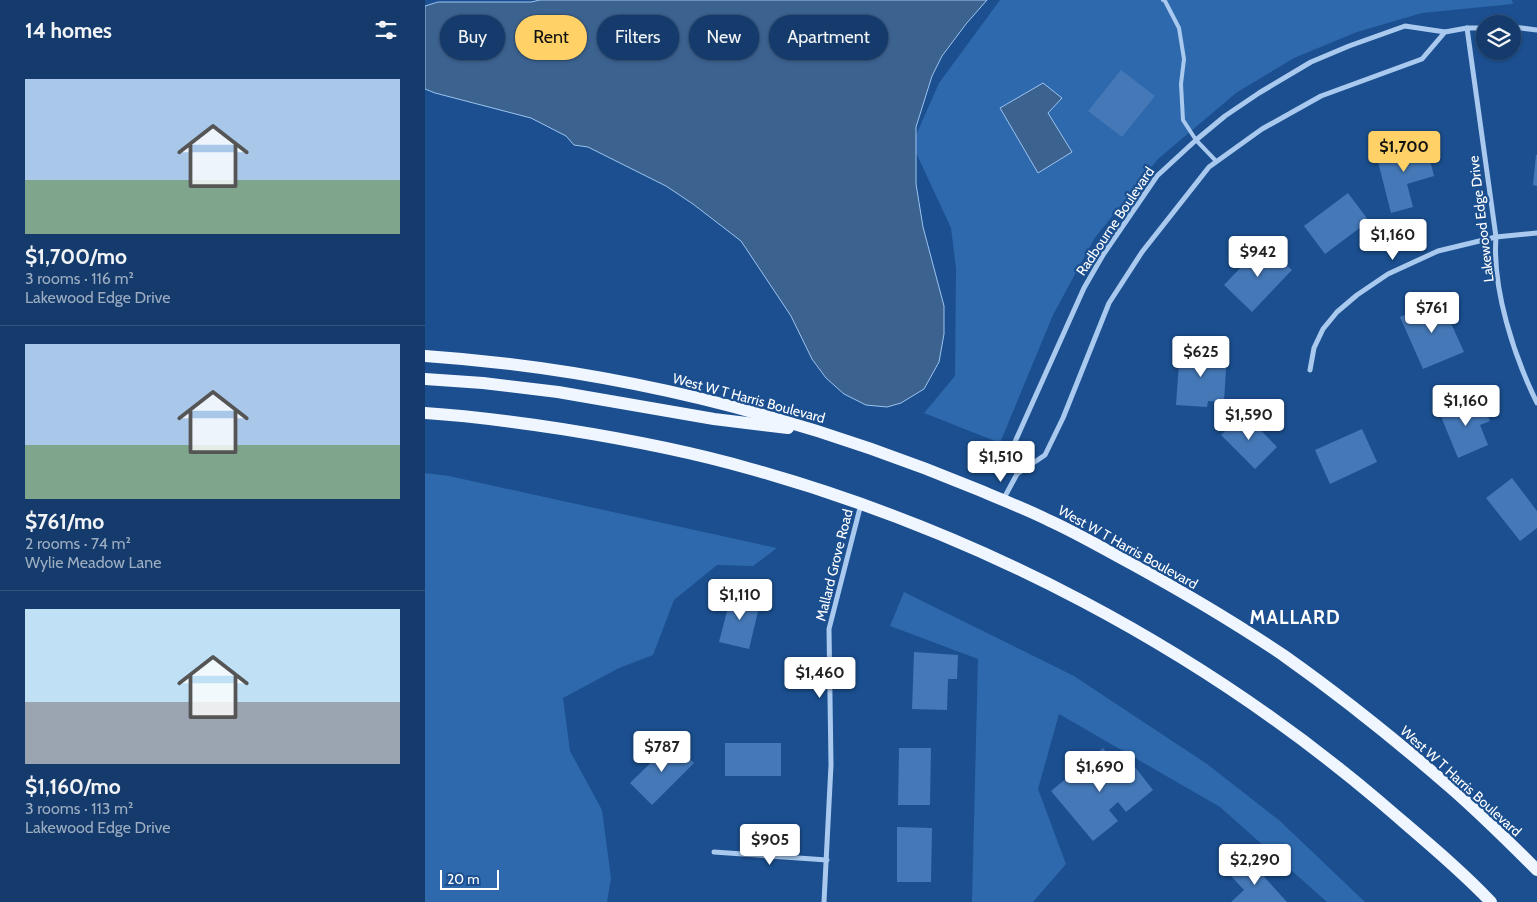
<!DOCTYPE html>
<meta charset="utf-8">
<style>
:root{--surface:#143b6b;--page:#214673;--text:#f1f3f6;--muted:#9dadc1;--line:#33557e;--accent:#ffd166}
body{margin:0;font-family:Cabin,sans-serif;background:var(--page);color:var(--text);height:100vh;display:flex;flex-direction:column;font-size:19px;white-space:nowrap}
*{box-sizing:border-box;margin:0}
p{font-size:16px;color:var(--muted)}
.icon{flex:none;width:28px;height:28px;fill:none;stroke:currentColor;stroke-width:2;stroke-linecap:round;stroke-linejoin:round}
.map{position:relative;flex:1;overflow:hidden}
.drawer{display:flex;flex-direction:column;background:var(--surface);width:425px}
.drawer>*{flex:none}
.top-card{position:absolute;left:15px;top:15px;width:475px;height:45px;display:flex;gap:10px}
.controls{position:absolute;left:1051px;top:15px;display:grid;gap:10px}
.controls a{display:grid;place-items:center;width:45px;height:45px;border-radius:50%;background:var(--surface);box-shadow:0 1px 4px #0004,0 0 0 1px var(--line);font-size:25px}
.scale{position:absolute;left:15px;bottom:12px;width:59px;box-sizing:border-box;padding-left:5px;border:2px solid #fff;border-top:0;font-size:14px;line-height:18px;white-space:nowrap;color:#fff;-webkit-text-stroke:4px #1b4f8f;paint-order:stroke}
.price{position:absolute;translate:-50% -42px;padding:0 11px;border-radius:5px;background:#fff;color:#222;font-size:16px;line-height:32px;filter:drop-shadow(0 1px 2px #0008)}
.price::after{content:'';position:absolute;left:50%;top:30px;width:15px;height:11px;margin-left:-8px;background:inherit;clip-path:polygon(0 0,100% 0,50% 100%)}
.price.selected{background:var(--accent);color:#111}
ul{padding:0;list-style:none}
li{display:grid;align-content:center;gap:10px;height:265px;padding:0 25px}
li+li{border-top:1px solid var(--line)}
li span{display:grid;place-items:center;height:155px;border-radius:0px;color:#555}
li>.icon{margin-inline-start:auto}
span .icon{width:90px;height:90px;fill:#fffc;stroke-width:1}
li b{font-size:21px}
h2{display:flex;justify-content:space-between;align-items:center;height:60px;padding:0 25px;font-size:21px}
.tag{padding:0 18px;border-radius:22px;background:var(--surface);box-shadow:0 1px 4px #0004,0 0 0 1px var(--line);font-size:18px;line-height:45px}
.tag.selected{background:var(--accent);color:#111}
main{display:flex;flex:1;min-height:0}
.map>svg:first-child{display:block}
</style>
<main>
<section class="drawer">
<h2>14 homes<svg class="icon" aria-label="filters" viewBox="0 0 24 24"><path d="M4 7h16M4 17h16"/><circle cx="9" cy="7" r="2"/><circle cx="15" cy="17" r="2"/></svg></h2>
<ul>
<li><span style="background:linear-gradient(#a9c7e8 65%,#7fa58c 0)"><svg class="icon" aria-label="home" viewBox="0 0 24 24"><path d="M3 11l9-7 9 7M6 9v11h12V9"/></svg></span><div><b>$1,700/mo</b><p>3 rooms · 116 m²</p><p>Lakewood Edge Drive</p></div></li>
<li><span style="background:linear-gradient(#a9c7e8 65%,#7fa58c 0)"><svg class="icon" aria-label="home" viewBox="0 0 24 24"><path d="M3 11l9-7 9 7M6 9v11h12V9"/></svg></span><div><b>$761/mo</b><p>2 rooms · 74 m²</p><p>Wylie Meadow Lane</p></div></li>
<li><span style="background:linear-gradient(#bfe0f5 60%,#9aa5b1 0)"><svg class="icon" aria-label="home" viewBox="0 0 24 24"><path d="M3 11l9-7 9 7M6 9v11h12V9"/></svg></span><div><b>$1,160/mo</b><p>3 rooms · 113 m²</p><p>Lakewood Edge Drive</p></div></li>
</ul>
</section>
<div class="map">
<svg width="1112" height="902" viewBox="0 0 1112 902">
<rect width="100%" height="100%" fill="#1b4f8f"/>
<g fill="#2e69ad">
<path d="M575 0H1087L1088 4 997 13 932 32 869 58 811 93 733 159 669 239 628 315 575 443 499 413 530 376 531 268 526 228 487 144 514 83Z"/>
<path d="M0 473 24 476 352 548 328 566 292 565 249 600 228 655 194 668 138 698 145 751 177 810 186 878 182 902H0Z"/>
<path d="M479 592 649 676 782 764 855 821 940 902H902L795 807 634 714 613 789 641 864 608 902H547L553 659 465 626Z"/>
</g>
<g fill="#3c6290" stroke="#9cc4f0">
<path d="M115 0H562L541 24 517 56 507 76 491 127V184L498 227 519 306V334L514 362 499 389 476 403 462 407 441 405 419 394 401 378 387 359 366 316 316 241 268 204 241 186 163 147 149 145 141 136 106 118 10 93 0 89V6L13 2H106Z"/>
<path d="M618 83 637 98 623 113 647 152 613 173 575 108Z"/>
</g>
<g fill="#4478b7">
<path d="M696 70 730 96 697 137 663 111Z"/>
<path d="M1000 141 1009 176 982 184 988 207 966 213 951 154Z"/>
<path d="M1111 155H1112V186L1108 185Z"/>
<path d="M923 193 944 221 900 254 879 226Z"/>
<path d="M838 244 867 270 827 312 799 285Z"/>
<path d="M1015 299 1039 352 998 369 975 317Z"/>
<path d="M755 349 802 352 799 402 783 401 782 407 751 405Z"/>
<path d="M1055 397 1065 421 1055 425 1063 445 1033 458 1015 414Z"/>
<path d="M819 413 852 447 830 469 796 435Z"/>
<path d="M937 429 952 462 905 484 890 450Z"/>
<path d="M1087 478 1112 511V528L1095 541 1061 498Z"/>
<path d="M307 592 336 599 324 649 294 642Z"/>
<path d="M489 652 533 655 532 679H523L522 710 487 709Z"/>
<path d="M247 742 269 763 227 805 205 783Z"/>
<rect x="300" y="743" width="56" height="33"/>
<path d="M474 748H506L505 805H473Z"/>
<path d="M678 748 700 775 710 767 728 790 701 812 693 802 684 810 693 821 668 841 626 791Z"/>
<path d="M472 827 507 828 506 882H472Z"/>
<path d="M824 860 862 902H806L819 890 806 876Z"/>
</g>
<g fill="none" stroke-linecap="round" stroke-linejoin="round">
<path stroke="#a9c9ee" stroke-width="4" d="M738 0 740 1 754 28 759 59 756 84 758 120 771 140 791 161"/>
<g stroke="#a9c9ee" stroke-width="5">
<path d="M1088 27 1112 30"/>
<path d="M1042 28 1071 237C1067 289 1089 356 1112 403"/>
<path d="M1020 32 997 59 896 96 837 129 784 167 717 252 684 303 638 418 620 455 592 474 589 444 659 288 678 255 732 176 771 140 800 116 834 93 886 62 924 46 980 26 1020 32 1042 28H1060"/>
<path d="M885 370 889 348 898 329 912 312 932 295 963 274 1013 251 1071 237 1112 233"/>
<path d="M578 500 592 474"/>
<path d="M289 852 402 860"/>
<path d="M399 902 406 765 404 629 436 504"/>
</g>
<g stroke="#f0f6ff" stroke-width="12">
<path d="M0 356C191 369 378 417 554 490 577 500 601 509 623 520 652 533 679 549 707 564 758 592 809 622 858 655 916 696 972 741 1026 788 1056 814 1084 842 1112 870"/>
<path d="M0 379 58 383 133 392 289 419 363 428"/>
<path d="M0 413C47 416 91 422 137 429 200 439 264 451 326 469 555 533 772 647 954 801 992 834 1032 866 1066 902"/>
</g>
</g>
<g text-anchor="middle" stroke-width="4.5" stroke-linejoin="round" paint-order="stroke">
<g font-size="14" fill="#fff" stroke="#1b4f8f">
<text transform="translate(1056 219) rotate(-97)" y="5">Lakewood Edge Drive</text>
<text transform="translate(690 221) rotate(-56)" y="5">Radbourne Boulevard</text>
<text transform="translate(324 398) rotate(15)" y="5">West W T Harris Boulevard</text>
<text transform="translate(703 547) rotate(29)" y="5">West W T Harris Boulevard</text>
<text transform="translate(409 565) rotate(-76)" y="5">Mallard Grove Road</text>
<text transform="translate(1036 781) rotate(42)" y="5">West W T Harris Boulevard</text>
</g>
<g font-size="19" font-weight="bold" letter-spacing="1" fill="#fff" stroke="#1b4f8f">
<text x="870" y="624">MALLARD</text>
</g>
</g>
</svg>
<div class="controls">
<a><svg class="icon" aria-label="layers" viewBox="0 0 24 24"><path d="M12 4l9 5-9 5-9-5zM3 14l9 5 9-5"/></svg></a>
</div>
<div class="scale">20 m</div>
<b class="price selected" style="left:979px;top:173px">$1,700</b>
<b class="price" style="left:968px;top:261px">$1,160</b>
<b class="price" style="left:833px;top:278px">$942</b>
<b class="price" style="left:1007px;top:334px">$761</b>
<b class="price" style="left:776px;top:378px">$625</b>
<b class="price" style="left:1041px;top:427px">$1,160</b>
<b class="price" style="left:824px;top:441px">$1,590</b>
<b class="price" style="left:576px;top:483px">$1,510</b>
<b class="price" style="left:315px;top:621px">$1,110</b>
<b class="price" style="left:395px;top:699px">$1,460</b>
<b class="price" style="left:237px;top:773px">$787</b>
<b class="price" style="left:675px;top:793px">$1,690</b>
<b class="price" style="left:345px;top:866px">$905</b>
<b class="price" style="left:830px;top:886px">$2,290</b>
<div class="top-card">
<a class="tag">Buy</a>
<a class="tag selected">Rent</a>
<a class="tag">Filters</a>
<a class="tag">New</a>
<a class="tag">Apartment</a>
</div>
</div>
</main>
